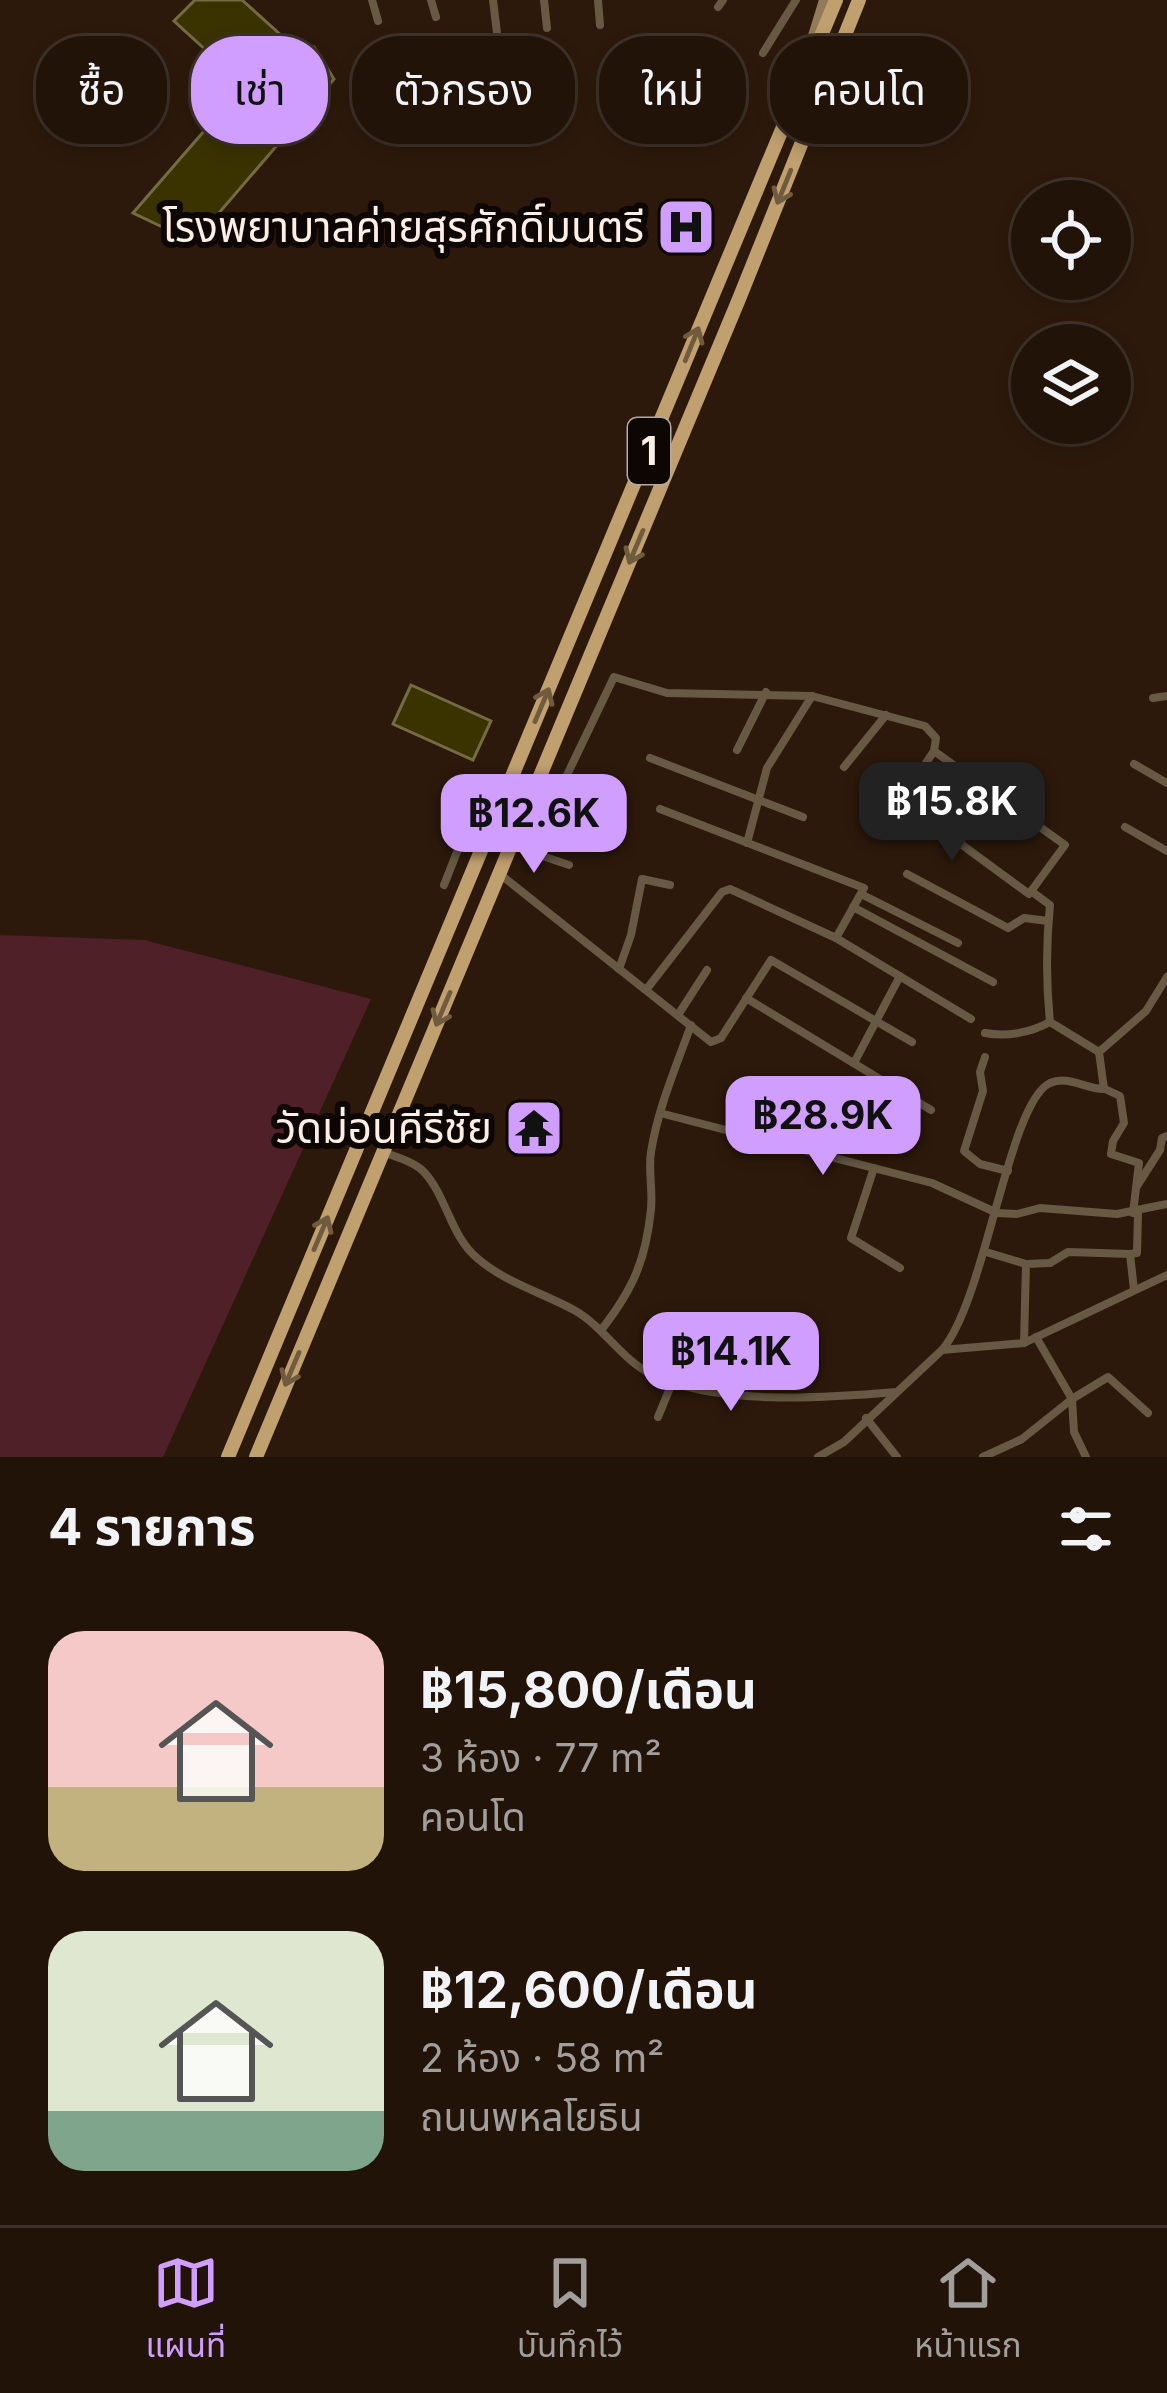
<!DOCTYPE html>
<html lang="th">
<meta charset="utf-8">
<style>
:root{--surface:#211308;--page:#291c12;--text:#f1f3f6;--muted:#a29e9c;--line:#3e3229;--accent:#cf9eff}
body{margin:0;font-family:Inter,"Noto Sans Thai",sans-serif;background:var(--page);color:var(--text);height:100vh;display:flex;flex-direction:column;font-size:45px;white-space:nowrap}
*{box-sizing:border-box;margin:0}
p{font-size:39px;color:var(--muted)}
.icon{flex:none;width:66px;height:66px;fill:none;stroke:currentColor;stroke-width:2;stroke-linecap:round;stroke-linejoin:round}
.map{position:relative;height:1457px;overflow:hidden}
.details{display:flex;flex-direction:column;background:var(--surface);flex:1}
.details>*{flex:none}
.banner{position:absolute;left:36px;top:36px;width:1095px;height:108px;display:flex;gap:24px}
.buttons{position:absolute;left:1011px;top:180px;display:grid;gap:24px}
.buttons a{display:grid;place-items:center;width:120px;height:120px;border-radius:50%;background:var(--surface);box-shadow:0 6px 18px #0003,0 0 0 3px var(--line);font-size:60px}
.price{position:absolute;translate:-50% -102px;padding:0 27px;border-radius:24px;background:var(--accent);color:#111;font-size:39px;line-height:78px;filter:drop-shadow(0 3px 6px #0008)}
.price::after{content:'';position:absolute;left:50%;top:72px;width:36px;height:27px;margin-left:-18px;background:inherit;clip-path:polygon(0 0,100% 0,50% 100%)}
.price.active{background:#222;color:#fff}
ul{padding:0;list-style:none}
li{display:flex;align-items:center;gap:36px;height:300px;padding:0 48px}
li span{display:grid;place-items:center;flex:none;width:336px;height:240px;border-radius:36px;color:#555}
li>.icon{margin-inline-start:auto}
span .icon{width:144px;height:144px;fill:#fffc;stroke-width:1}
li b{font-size:51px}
h2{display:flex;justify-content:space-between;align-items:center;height:144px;padding:0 48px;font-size:51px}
.chip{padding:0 42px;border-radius:48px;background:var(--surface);box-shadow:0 6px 18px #0003,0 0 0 3px var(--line);font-size:42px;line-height:108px}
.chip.active{background:var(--accent);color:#111}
.tabs{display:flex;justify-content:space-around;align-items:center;height:168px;border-top:3px solid var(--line);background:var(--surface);font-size:33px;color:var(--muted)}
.tabs a{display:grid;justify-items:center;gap:6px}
.tabs .active{color:var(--accent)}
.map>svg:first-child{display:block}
</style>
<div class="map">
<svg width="1167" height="1457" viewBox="0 0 1167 1457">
<rect width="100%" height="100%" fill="#2c190b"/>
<path fill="#502028" d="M0 935 144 940 371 999 163 1457H0Z"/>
<g fill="#3a3300" stroke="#746b45" stroke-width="3">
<path d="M195 0H242L292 45 314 47 334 79 194 242 133 213 244 85 174 21Z"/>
<path d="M411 685 491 721 473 760 393 724Z"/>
</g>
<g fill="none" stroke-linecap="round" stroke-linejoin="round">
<g stroke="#675944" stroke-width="8">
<path d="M372 0 378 21"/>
<path d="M431 0 436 17"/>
<path d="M493 0 497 33"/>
<path d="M544 0 547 28"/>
<path d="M598 0 600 25"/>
<path d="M718 7 723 0"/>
<path d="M763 53 796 0"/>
<path d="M1153 698 1167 696"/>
<path d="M737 750 766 692"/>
<path d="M650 758 803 817"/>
<path d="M1134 764 1167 783"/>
<path d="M844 767 886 715"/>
<path d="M567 775 614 677 667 693 812 696 925 726 936 738 934 751 901 800 1029 894 1065 845 934 751"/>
<path d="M660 809 864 888 836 938"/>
<path d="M1125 827 1167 851"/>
<path d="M747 843 767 768 812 696"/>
<path d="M513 846 569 865"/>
<path d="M907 874 1008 928 1024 918 1048 921"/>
<path d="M501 875 711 1042 721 1038 771 960 912 1042"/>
<path d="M444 885 485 781"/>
<path d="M1031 891 1050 905C1046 944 1046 982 1050 1022L1099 1052"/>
<path d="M861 894 958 943"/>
<path d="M853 907 993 982"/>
<path d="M619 969 631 935 642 879 670 885"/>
<path d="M646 990 722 892 730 889 836 938 971 1019"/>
<path d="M746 998 931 1110"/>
<path d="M678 1015 707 970"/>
<path d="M985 1033C1006 1037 1030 1033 1050 1022"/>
<path d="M985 1057 980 1072 983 1091 964 1151 980 1164 1008 1171"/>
<path d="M854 1063 900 976"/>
<path d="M1105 1089 1120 1096 1124 1123 1113 1141 1111 1154 1139 1163 1133 1213"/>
<path d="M660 1113 932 1183 997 1213 1017 1214 1040 1208 1117 1214 1167 1204"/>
<path d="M807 1151 826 1108"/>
<path d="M383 1152C396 1157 415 1162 424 1172 447 1197 450 1235 477 1258 506 1283 541 1292 574 1310 603 1326 622 1360 651 1374 715 1406 826 1398 896 1392"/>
<path d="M874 1168 851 1238 900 1268"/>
<path d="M1137 1186 1160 1150 1162 1138 1167 1136"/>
<path d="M986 1252 1026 1264"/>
<path d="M1130 1254 1137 1253 1138 1213"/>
<path d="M602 1329C633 1289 646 1260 651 1209 653 1190 648 1170 651 1152 658 1108 676 1067 691 1025"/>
<path d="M1036 1337 1072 1399 1074 1432 1086 1457"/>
<path d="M1024 1343 1026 1264 1050 1263 1068 1252 1130 1254 1134 1290"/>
<path d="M942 1350C986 1299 1008 1103 1050 1083 1068 1075 1085 1089 1104 1089L1099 1052 1146 1011 1167 977"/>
<path d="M658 1417 672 1383"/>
<path d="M866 1418 897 1457"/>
<path d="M818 1457 844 1442 942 1350 1024 1343 1167 1275"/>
<path d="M983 1457 1022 1439 1072 1399 1108 1377 1148 1413"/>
</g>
<path stroke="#917b58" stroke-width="10" d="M804 65 824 0"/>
<g stroke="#c0a06e" stroke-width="14">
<path d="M228 1457 836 0"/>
<path d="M256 1457 739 299 859 0"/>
</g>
</g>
<defs><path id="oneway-shaft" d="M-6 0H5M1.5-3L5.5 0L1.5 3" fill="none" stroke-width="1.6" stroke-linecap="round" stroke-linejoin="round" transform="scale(3)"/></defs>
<g stroke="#705b3e">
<use href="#oneway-shaft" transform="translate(784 187) rotate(112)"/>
<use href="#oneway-shaft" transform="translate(692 344) rotate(-68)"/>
<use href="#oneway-shaft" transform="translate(636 547) rotate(113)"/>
<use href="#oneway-shaft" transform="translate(542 705) rotate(-67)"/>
<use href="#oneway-shaft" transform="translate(443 1009) rotate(113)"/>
<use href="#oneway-shaft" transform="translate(321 1233) rotate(-67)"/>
<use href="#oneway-shaft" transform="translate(292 1369) rotate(113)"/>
</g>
<defs>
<g id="hospital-square" transform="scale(3)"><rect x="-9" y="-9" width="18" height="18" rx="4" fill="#cf9eff" stroke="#0e0603"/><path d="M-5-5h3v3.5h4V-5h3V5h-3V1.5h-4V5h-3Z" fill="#111"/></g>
<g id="temple-square" transform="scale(3)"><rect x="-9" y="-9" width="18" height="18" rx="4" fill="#cf9eff" stroke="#0e0603"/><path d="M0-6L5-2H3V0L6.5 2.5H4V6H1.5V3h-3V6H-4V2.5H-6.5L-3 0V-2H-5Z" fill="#111"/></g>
</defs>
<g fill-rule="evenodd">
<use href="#hospital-square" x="686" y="227"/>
<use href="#temple-square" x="534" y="1128"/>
</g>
<g text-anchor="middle" stroke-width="12" stroke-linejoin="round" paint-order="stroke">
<rect fill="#0e0603" stroke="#b5a9a2" stroke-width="3" x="628" y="418" width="42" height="66" rx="9"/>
<g font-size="39" font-weight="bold" fill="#fdefe6">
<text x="649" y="465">1</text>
</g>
<g font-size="42" fill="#fdefe6" stroke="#0e0603" text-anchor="end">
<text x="644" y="242">โรงพยาบาลค่ายสุรศักดิ์มนตรี</text>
<text x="492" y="1143">วัดม่อนคีรีชัย</text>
</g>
</g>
</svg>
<div class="buttons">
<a><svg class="icon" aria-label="locate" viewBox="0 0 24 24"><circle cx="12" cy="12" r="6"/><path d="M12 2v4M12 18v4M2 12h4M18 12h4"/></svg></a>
<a><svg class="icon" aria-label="layers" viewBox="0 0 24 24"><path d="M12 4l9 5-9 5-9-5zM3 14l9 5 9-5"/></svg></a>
</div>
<b class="price active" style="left:952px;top:864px">฿15.8K</b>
<b class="price" style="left:534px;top:876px">฿12.6K</b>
<b class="price" style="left:823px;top:1178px">฿28.9K</b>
<b class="price" style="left:731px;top:1414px">฿14.1K</b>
<div class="banner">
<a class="chip">ซื้อ</a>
<a class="chip active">เช่า</a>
<a class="chip">ตัวกรอง</a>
<a class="chip">ใหม่</a>
<a class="chip">คอนโด</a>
</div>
</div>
<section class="details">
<h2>4 รายการ<svg class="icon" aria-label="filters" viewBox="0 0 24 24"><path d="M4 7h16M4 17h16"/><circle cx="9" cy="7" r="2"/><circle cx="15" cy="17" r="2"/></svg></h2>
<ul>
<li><span style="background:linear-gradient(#f6c9c9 65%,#c2b280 0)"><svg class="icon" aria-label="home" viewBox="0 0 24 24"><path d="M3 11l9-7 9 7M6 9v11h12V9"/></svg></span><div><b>฿15,800/เดือน</b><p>3 ห้อง · 77 m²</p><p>คอนโด</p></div></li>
<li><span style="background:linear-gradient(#dfe7d0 75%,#7fa58c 0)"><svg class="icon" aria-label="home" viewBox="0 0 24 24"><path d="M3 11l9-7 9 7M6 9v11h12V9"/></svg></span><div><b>฿12,600/เดือน</b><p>2 ห้อง · 58 m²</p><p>ถนนพหลโยธิน</p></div></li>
</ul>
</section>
<nav class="tabs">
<a class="active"><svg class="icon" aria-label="map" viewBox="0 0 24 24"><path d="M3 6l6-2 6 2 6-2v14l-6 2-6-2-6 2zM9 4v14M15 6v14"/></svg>แผนที่</a>
<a><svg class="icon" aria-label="saved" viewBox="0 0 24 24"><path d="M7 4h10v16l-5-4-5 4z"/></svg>บันทึกไว้</a>
<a><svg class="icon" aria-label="home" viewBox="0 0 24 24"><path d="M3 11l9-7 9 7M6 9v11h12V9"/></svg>หน้าแรก</a>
</nav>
